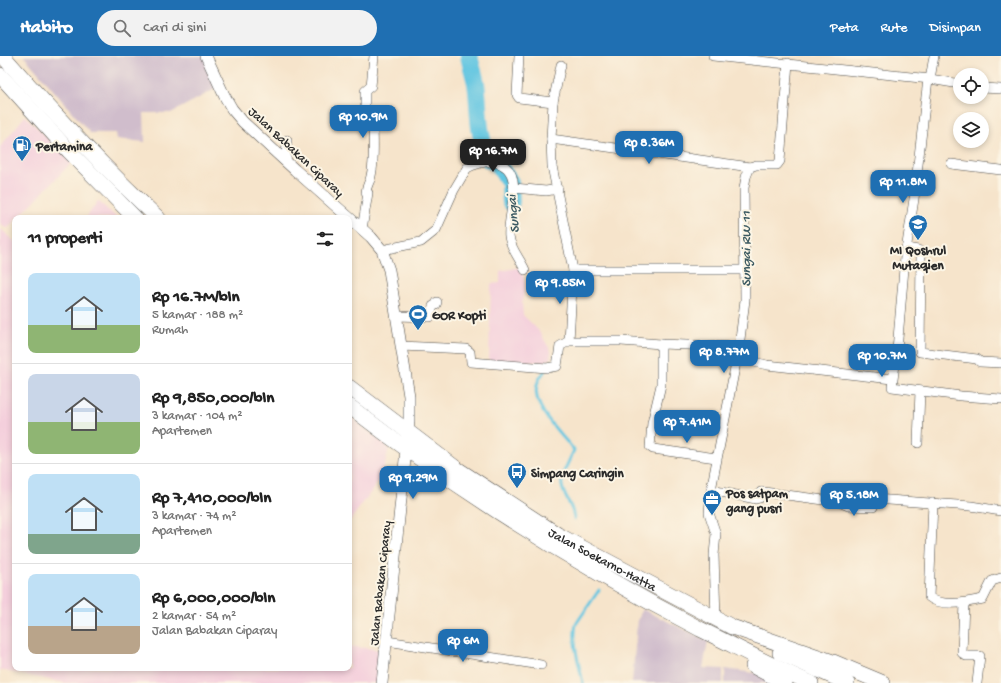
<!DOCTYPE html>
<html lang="id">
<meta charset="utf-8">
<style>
:root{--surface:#fff;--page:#f2f2f2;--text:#222;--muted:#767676;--line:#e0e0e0;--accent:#1f6fb2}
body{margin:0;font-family:"Gochi Hand",sans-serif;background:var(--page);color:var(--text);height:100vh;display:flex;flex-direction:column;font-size:15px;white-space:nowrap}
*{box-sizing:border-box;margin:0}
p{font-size:13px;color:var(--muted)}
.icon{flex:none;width:22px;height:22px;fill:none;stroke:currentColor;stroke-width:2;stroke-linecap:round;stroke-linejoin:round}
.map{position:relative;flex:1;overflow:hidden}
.sheet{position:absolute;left:12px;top:159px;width:340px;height:456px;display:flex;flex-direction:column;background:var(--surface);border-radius:8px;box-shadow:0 2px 6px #0003}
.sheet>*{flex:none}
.tools{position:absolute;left:953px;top:12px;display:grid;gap:8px}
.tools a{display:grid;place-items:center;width:36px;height:36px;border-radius:50%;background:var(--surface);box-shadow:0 2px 6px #0003;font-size:20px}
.price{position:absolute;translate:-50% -34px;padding:0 9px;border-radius:8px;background:var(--accent);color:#fff;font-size:13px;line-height:26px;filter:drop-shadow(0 1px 2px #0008)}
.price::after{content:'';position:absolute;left:50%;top:24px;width:12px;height:9px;margin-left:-6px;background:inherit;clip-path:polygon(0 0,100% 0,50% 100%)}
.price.active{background:#222;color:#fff}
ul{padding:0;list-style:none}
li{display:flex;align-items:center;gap:12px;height:100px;padding:0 16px}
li+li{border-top:1px solid var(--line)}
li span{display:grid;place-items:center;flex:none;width:112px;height:80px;border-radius:8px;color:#555}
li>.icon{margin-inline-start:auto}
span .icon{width:48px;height:48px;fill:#fffc;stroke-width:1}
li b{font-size:17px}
h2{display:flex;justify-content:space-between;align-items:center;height:48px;padding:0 16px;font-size:17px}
header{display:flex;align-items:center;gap:24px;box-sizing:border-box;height:56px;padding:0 20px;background:var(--accent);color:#fff}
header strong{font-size:19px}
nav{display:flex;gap:22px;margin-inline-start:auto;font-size:14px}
.search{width:280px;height:36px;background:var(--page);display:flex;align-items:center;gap:10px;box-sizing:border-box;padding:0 14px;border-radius:22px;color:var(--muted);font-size:15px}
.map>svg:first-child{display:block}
</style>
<header>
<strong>Habito</strong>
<div class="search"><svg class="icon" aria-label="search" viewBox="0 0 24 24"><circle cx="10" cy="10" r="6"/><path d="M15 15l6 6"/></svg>Cari di sini</div>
<nav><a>Peta</a><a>Rute</a><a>Disimpan</a></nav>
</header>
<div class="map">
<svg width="1001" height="627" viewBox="0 0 1001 627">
<rect width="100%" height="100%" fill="#fcf5e5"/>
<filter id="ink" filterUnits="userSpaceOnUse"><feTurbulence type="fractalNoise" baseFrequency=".025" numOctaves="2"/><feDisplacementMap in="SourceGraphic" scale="8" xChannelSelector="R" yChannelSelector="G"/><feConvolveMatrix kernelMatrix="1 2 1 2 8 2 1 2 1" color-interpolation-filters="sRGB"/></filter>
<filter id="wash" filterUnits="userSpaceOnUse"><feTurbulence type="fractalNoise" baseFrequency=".012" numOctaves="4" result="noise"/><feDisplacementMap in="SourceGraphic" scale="16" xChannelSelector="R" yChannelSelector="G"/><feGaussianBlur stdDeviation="0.9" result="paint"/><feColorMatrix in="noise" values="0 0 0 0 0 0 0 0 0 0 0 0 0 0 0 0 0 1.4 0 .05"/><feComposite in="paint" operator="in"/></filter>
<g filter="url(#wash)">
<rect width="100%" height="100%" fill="#f6e4cb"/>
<g fill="#f4cfdc">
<path d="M25 60 72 106 18 162H15V165L7 173 0 167V91Z"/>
<path d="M98 145 117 162H86Z"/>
<path d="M0 172 15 186V612H349V590L381 594 378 627H66L0 614Z"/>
<path d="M521 211 525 229 522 247 523 259 539 275 551 295 550 303 545 306 489 305 491 228 500 227V215Z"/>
<path d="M349 358 389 392 381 422 349 466Z"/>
</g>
<g fill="#d0bdcc">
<path d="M24 0H207L219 31 171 57H144L145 86 117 83 116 77H90Z"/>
<path d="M642 553 708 585 703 612 723 613V627H632L637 568Z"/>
<path d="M725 613 776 620 789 627H725Z"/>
</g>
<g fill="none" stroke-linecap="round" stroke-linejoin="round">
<g stroke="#63c6e1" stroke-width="3">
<path d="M546 313C543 318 538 323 537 329 531 351 562 379 574 394 570 404 560 419 562 430 564 442 574 451 574 463"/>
<path d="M583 627C579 608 572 587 576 568L599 534"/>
</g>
<path stroke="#63c6e1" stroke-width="18" d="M469 0C471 9 474 18 476 27 480 55 476 77 490 104L499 106 500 112 510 126 511 146"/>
</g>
</g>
<g filter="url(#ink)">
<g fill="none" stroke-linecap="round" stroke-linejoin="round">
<g stroke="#494743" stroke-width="10">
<g id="minor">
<path d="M519 0 517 39 519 42 553 46"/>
<path d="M713 0 930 23 960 28"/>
<path d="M561 9 553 46 551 83 552 110 573 214 569 285"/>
<path d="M928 23 914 143 905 201 897 294 892 331 961 340 1001 343"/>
<path d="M930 23 934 0"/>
<path d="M982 32 1001 33"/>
<path d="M551 83 750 111"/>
<path d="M286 106 287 84"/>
<path d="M951 108 1001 114"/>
<path d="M514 132 546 135 558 133"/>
<path d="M362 173 368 137H366C366 129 370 127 371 120 375 103 373 83 373 66L365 60V35L371 30 374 0"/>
<path d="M906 192 918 194 921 198 920 296 977 303 980 306 1001 307"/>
<path d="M382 194 421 186 436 174 454 134 467 112C474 108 486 105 494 106 529 112 506 159 509 181 511 193 520 203 525 214"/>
<path d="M573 214H745"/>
<path d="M397 260 430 261 433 250 436 249 437 246"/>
<path d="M661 288V329L652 367 650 391 653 393 716 402"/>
<path d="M401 290 466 293 470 296 471 306 547 312 557 310 560 290 569 285H621L661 288 739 291"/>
<path d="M737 302 767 309 892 323"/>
<path d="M918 387 920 335"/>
<path d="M711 434 756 443 760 442 761 436H764L839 446 848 450 873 451 875 443 971 450 1001 455"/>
<path d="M933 447 929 541C942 552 968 546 983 543L992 525 1001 522"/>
<path d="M964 547 962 597 966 600H980L977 627"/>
<path d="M716 563 714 499 716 478 709 457 711 434 739 291 745 244 744 132 746 121 750 111 756 109H777L780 105 788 7"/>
<path d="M387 585 541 609"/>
</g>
</g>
<g stroke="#494743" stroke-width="12">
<path id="tertiary" d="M206 0 224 39 232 53 243 66 295 114 371 181 382 194 389 214 409 340V365L382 627"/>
</g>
<g stroke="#494743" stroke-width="16">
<g id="trunk">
<path d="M3 0C52 56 103 111 158 162"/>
<path d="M0 19 69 95 135 162"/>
<path id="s1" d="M349 331 457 413 558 479 732 571 833 606 883 627"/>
<path d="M349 350C459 435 577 509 700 573 737 591 773 611 811 627"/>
<path d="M780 597 847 627"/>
<path d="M753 610 785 627"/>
</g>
</g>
<use href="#minor" stroke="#fff" stroke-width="9"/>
<use href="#tertiary" stroke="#fff" stroke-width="11"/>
<use href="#trunk" stroke="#fff" stroke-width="15"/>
</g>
</g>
<defs>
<g id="fuel-pin" transform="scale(1)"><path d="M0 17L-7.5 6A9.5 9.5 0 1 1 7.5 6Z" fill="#1f6fb2" stroke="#fcf5e5"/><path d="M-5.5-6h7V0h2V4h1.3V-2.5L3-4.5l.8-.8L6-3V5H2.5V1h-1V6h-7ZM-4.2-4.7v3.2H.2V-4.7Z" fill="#fff"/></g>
<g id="school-pin" transform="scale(1)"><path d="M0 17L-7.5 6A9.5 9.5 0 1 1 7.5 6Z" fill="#1f6fb2" stroke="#fcf5e5"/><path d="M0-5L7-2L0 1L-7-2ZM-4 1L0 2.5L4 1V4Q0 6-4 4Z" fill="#fff"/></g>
<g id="stadium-pin" transform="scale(1)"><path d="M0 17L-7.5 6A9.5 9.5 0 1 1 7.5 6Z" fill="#1f6fb2" stroke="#fcf5e5"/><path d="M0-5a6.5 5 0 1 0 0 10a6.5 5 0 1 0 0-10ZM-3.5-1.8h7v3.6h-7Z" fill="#fff"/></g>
<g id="bus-pin" transform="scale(1)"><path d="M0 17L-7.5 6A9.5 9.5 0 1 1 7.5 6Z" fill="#1f6fb2" stroke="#fcf5e5"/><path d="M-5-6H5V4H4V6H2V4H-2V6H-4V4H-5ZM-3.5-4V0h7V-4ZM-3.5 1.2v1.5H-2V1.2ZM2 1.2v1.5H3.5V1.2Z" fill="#fff"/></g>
<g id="office-pin" transform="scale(1)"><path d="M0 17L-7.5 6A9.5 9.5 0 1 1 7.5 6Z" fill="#1f6fb2" stroke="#fcf5e5"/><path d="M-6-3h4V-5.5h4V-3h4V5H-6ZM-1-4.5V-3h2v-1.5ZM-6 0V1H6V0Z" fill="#fff"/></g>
</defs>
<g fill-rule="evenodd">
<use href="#fuel-pin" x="22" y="89"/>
<use href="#school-pin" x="918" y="168"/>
<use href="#stadium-pin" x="418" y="258"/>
<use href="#bus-pin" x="517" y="416"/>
<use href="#office-pin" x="712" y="443"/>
</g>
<g text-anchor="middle" stroke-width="4" stroke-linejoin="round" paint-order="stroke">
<g font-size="13" font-weight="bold" fill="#2b2b2b" stroke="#fcf5e5" text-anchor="start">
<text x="36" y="94">Pertamina</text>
<text x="918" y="198" text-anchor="middle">MI Qoshrul<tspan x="918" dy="15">Mutaqien</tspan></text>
<text x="432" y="263">GOR Kopti</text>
<text x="531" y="421">Simpang Caringin</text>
<text x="726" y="441">Pos satpam<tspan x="726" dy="15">gang pusri</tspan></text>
</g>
<g font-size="13" fill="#2b2b2b" stroke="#fcf5e5">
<text transform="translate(297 95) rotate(43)" y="5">Jalan Babakan Ciparay</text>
<text dy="5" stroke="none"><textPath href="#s1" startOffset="307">Jalan Soekarno-Hatta</textPath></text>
<text transform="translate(379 527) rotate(-84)" y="5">Jalan Babakan Ciparay</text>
</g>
<g font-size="14" font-style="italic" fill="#3c5a62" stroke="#fcf5e5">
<text transform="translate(512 158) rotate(-95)" y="5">Sungai</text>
<text transform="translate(745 193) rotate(-90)" y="5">Sungai RW 11</text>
</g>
</g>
</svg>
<div class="tools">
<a><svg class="icon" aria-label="locate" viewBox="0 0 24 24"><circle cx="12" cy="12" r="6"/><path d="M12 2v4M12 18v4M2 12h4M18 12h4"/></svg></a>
<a><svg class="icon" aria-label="layers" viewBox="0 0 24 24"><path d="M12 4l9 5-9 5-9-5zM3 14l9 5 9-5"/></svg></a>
</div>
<b class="price" style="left:363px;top:83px">Rp 10.9M</b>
<b class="price" style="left:649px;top:109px">Rp 8.36M</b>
<b class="price active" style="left:493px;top:117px">Rp 16.7M</b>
<b class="price" style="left:903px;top:148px">Rp 11.8M</b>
<b class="price" style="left:560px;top:249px">Rp 9.85M</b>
<b class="price" style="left:724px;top:318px">Rp 8.77M</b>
<b class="price" style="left:882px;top:322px">Rp 10.7M</b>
<b class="price" style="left:687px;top:388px">Rp 7.41M</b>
<b class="price" style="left:413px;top:444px">Rp 9.29M</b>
<b class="price" style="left:854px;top:461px">Rp 5.18M</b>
<b class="price" style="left:463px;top:607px">Rp 6M</b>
<section class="sheet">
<h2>11 properti<svg class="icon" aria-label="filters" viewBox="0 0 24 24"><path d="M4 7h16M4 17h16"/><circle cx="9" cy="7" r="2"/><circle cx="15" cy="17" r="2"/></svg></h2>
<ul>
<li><span style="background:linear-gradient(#bfe0f5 65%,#8fb573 0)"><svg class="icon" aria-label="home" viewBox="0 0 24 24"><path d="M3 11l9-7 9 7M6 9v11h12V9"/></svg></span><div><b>Rp 16.7M/bln</b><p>5 kamar · 188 m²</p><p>Rumah</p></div></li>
<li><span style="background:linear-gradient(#c9d6e8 60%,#8fb573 0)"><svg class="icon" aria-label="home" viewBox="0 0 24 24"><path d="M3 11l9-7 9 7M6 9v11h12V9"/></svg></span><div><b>Rp 9,850,000/bln</b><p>3 kamar · 104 m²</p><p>Apartemen</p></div></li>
<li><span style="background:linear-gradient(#bfe0f5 75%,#7fa58c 0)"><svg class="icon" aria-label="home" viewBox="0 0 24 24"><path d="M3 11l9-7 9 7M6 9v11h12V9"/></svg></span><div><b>Rp 7,410,000/bln</b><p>3 kamar · 74 m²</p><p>Apartemen</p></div></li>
<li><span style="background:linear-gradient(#bfe0f5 65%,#b9a48a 0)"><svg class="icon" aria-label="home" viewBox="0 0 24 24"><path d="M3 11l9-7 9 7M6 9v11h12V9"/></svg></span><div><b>Rp 6,000,000/bln</b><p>2 kamar · 54 m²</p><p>Jalan Babakan Ciparay</p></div></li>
</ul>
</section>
</div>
